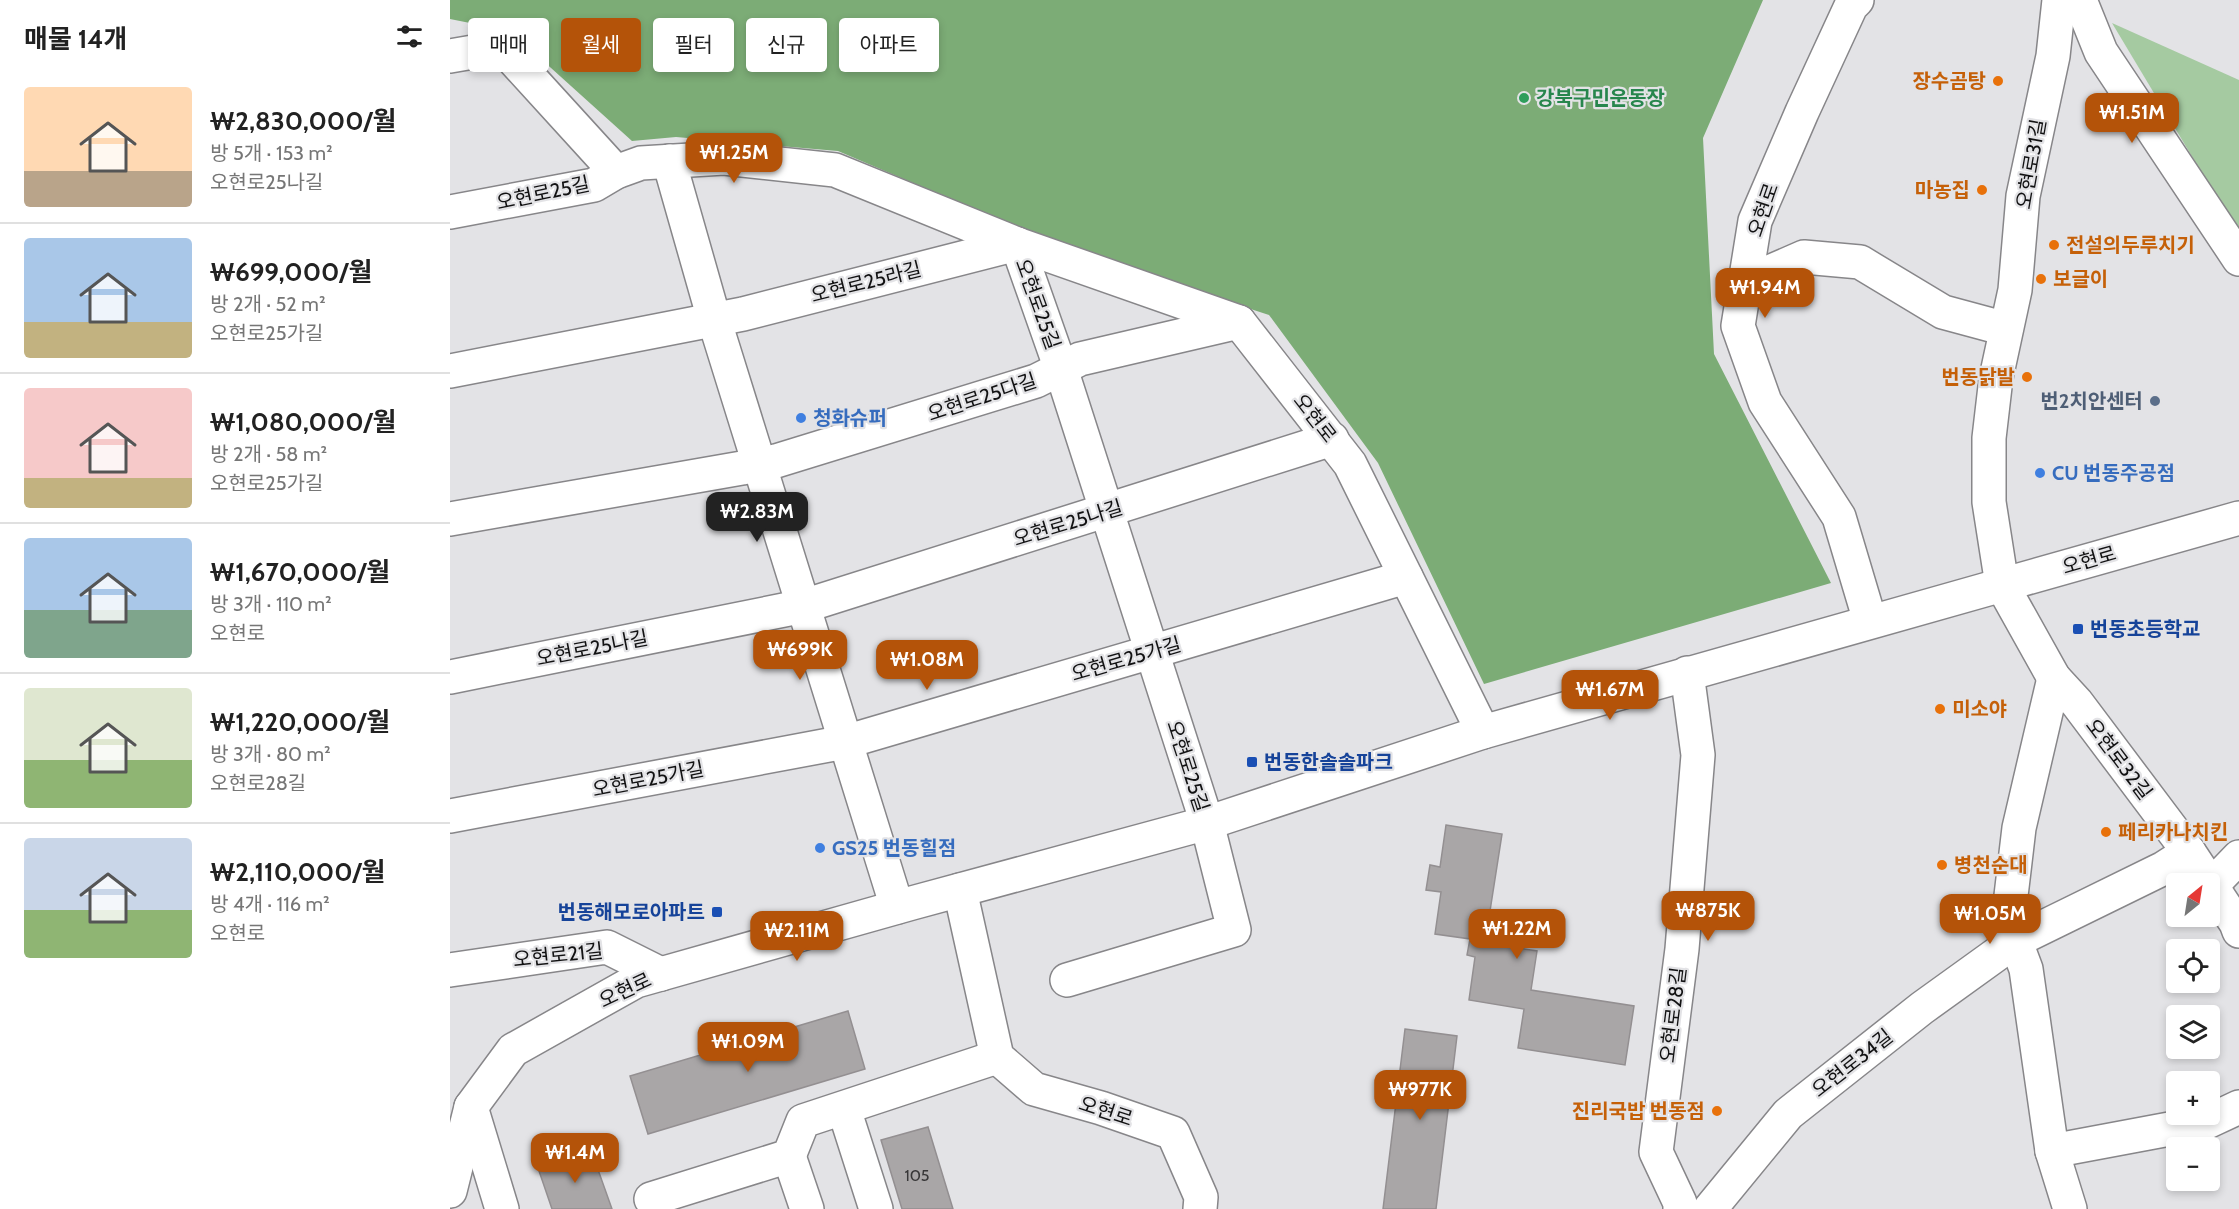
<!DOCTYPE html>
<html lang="ko">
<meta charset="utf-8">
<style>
:root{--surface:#fff;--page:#f2f2f2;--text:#222;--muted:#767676;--line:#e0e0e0;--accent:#b45309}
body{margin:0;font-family:Cabin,"Noto Sans KR",sans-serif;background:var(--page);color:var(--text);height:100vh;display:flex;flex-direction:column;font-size:22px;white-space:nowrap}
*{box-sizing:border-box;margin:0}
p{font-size:20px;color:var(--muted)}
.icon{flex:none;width:33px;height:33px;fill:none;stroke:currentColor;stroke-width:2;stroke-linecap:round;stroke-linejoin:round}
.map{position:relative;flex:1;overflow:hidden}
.panel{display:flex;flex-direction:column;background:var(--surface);width:450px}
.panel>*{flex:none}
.guide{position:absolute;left:18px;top:18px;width:570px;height:54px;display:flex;gap:12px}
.needle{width:39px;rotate:30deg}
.fabs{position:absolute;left:1716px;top:873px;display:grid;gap:12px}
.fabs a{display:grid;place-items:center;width:54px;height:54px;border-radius:6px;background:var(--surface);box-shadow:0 3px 9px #0003;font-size:30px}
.price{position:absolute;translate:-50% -51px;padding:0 14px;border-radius:12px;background:var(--accent);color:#fff;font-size:20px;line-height:39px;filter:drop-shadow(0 2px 3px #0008)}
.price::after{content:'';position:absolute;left:50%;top:36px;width:18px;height:14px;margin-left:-9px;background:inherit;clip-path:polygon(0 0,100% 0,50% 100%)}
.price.selected{background:#222;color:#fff}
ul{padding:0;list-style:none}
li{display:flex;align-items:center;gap:18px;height:150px;padding:0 24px}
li+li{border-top:2px solid var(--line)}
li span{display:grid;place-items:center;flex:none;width:168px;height:120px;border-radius:6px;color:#555}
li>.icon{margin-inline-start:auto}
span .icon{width:72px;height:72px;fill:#fffc;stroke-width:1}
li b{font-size:26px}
h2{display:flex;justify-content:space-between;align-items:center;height:72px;padding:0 24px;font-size:26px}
.pill{padding:0 21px;border-radius:6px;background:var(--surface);box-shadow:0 3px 9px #0003;font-size:21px;line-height:54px}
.pill.selected{background:var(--accent);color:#fff}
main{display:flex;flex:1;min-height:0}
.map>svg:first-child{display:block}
</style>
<main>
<section class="panel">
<h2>매물 14개<svg class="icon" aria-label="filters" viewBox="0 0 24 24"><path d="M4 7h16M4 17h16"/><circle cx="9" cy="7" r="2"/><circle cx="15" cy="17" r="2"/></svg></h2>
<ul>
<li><span style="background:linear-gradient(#ffd9b3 70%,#b9a48a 0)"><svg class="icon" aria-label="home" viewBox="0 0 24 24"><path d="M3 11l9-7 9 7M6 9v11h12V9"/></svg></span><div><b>₩2,830,000/월</b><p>방 5개 · 153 m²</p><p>오현로25나길</p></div></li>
<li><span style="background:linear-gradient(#a9c7e8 70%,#c2b280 0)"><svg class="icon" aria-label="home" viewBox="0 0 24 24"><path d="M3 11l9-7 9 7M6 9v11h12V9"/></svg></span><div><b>₩699,000/월</b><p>방 2개 · 52 m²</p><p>오현로25가길</p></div></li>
<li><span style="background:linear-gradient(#f6c9c9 75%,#c2b280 0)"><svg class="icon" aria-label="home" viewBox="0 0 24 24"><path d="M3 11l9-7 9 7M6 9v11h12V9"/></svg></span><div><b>₩1,080,000/월</b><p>방 2개 · 58 m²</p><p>오현로25가길</p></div></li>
<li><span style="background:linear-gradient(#a9c7e8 60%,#7fa58c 0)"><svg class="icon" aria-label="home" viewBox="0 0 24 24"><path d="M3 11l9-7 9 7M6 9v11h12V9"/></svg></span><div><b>₩1,670,000/월</b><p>방 3개 · 110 m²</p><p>오현로</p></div></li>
<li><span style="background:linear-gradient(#dfe7d0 60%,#8fb573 0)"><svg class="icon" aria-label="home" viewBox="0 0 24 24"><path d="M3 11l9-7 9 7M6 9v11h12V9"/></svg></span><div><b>₩1,220,000/월</b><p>방 3개 · 80 m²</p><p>오현로28길</p></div></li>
<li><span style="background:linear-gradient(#c9d6e8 60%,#8fb573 0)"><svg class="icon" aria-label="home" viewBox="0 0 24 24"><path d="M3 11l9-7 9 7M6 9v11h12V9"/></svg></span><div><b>₩2,110,000/월</b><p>방 4개 · 116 m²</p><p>오현로</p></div></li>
</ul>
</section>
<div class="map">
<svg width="1789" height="1209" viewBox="0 0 1789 1209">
<rect width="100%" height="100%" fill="#e3e3e6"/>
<path fill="#a5caa1" d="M1662 23 1789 80V235Z"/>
<path fill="#7cac76" d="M0 0H1313L1253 138 1264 354 1381 583 1034 684 928 463 819 315 620 250 388 151 226 137 182 141 60 31 0 19Z"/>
<g fill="#a9a6a7" stroke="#938f91" stroke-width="1.5">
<path d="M996 825 1052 834 1035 943 1087 951 1081 990 1184 1006 1175 1065 1068 1048 1074 1009 1019 1000 1025 957 1017 955 1020 939 985 934 991 892 976 890 980 865 990 867Z"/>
<path d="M398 1011 415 1069 198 1134 180 1076Z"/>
<path d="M955 1029 1007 1036 986 1209H933Z"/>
<path d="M478 1127 503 1209H452L431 1140Z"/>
<path d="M141 1150 162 1209H102L88 1168Z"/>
</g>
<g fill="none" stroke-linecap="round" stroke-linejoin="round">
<g stroke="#878689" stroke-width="36">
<g id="minor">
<path d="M1407 0 1401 6 1352 112 1305 221 1288 326 1315 402 1389 517 1420 621"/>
<path d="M1630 0 1651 52 1789 259"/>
<path d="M0 56 52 47 166 172"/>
<path d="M219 161 264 319 447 907"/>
<path d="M0 212 144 185 166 172 191 163 274 158 385 170 567 244 789 322 900 464 1033 732"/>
<path d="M567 244 611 369 757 823 784 930 617 980"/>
<path d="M1294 283 1354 257 1410 262 1493 312 1556 329"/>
<path d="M0 371 293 314 567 244"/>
<path d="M0 519 292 468 326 461 586 381 630 359 789 322"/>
<path d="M0 677 354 606 882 439"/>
<path d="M1604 678 1569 828 1558 921 1576 969 1602 1151 1620 1209"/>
<path d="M0 816 395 742 956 577"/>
<path d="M1761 886 1789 857"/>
<path d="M510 890 547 1057 584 1089 651 1108 723 1133 751 1197 750 1209"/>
<path d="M0 970 157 947 211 974"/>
<path d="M21 1107 52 1209"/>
<path d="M394 1109 426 1209"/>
<path d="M1602 1151 1757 1122 1789 1107"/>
<path d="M339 1156 357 1209"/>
<path d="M201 1199 339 1156 353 1121 547 1057"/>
<path d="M1230 1209V1203L1206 1152 1232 949 1248 755 1237 673"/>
<path d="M1260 1209 1338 1114 1472 1008 1565 941 1714 868 1739 852"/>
</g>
</g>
<g stroke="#878689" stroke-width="36">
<g id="tertiary">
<path d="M1609 0 1603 56 1573 196 1565 290 1546 378 1539 438V502L1552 585 1604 678 1627 703 1739 852 1786 923 1789 931"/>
<path d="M0 1191 21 1107 63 1050 186 981 462 903 757 823 1033 732 1552 585"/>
</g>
</g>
<g stroke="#878689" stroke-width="36">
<path id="secondary" d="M1552 585 1789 518"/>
</g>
<use href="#minor" stroke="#fff" stroke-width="33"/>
<use href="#tertiary" stroke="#fff" stroke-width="33"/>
<use href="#secondary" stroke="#fff" stroke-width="33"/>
</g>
<g fill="#e8710a" stroke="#e3e3e6" stroke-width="2">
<circle cx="1548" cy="81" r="6"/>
<circle cx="1532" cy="190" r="6"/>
<circle cx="1604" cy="245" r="6"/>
<circle cx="1591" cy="279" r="6"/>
<circle cx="1577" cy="377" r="6"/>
<circle cx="1490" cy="709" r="6"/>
<circle cx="1656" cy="832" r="6"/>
<circle cx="1492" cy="865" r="6"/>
<circle cx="1267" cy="1111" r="6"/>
</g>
<circle fill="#2e9e5b" stroke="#e3e3e6" stroke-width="2" cx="1074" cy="98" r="6"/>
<circle fill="#5c6f8a" stroke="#e3e3e6" stroke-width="2" cx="1705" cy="401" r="6"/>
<g fill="#3f7fe0" stroke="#e3e3e6" stroke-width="2">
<circle cx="351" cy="418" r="6"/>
<circle cx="1590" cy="473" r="6"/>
<circle cx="370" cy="848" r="6"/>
</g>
<g fill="#1a4fb4" stroke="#e3e3e6" stroke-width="2">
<rect x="1622" y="623" width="12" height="12" rx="3"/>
<rect x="796" y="756" width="12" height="12" rx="3"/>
<rect x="261" y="906" width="12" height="12" rx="3"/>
</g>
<g text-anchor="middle" stroke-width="4.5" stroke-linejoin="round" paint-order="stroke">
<g font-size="16" fill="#383738">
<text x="467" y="1181">105</text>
</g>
<g font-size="20" font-weight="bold" fill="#c56008" stroke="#e3e3e6" text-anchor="start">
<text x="1536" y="88" text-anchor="end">장수곰탕</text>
<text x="1520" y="197" text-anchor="end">마농집</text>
<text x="1616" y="252">전설의두루치기</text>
<text x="1603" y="286">보글이</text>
<text x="1565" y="384" text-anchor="end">번동닭발</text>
<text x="1502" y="716">미소야</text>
<text x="1668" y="839">페리카나치킨</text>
<text x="1504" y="872">병천순대</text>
<text x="1255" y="1118" text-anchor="end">진리국밥 번동점</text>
</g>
<g font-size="20" font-weight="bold" fill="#27864d" stroke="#e3e3e6" text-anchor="start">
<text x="1086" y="105">강북구민운동장</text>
</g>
<g font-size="20" fill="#121213" stroke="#e3e3e6">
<text transform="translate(1581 164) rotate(-80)" y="7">오현로31길</text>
<text transform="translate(93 193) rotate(-12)" y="7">오현로25길</text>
<text transform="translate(1313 210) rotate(-71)" y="7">오현로</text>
<text transform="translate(416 282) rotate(-14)" y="7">오현로25라길</text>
<text transform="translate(588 304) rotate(70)" y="7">오현로25길</text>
<text transform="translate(532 397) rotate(-18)" y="7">오현로25다길</text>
<text transform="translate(865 418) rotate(52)" y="7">오현로</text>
<text transform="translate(618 523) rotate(-17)" y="7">오현로25나길</text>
<text transform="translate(1639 560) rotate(-16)" y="7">오현로</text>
<text transform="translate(142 648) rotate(-11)" y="7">오현로25나길</text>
<text transform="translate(676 659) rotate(-16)" y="7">오현로25가길</text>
<text transform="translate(1669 759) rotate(53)" y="7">오현로32길</text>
<text transform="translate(738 766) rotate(72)" y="7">오현로25길</text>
<text transform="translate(198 779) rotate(-11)" y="7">오현로25가길</text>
<text transform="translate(108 955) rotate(-6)" y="7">오현로21길</text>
<text transform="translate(175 990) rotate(-25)" y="7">오현로</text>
<text transform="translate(1223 1015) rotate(-83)" y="7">오현로28길</text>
<text transform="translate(1402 1063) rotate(-38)" y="7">오현로34길</text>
<text transform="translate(656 1111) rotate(18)" y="7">오현로</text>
</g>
<g font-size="20" font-weight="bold" fill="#4e5e75" stroke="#e3e3e6" text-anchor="end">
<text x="1693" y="408">번2치안센터</text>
</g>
<g font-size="20" font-weight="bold" fill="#366cbe" stroke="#e3e3e6" text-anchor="start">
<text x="363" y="425">청화슈퍼</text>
<text x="1602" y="480">CU 번동주공점</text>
<text x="382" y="855">GS25 번동힐점</text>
</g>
<g font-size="20" font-weight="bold" fill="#164399" stroke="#e3e3e6" text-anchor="start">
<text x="1640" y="636">번동초등학교</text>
<text x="814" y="769">번동한솔솔파크</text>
<text x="255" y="919" text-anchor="end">번동해모로아파트</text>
</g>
</g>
</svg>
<div class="fabs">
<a><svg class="needle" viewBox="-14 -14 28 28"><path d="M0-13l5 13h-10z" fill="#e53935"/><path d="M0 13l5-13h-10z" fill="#767676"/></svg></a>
<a><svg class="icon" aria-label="locate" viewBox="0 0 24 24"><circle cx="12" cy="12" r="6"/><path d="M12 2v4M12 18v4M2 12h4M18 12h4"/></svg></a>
<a><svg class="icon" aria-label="layers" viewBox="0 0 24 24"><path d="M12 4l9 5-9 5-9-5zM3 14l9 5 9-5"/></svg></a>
<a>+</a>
<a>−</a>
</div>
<b class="price" style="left:1682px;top:144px">₩1.51M</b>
<b class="price" style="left:284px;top:184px">₩1.25M</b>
<b class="price" style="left:1315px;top:319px">₩1.94M</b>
<b class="price selected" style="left:307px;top:543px">₩2.83M</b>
<b class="price" style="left:350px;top:681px">₩699K</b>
<b class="price" style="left:477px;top:691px">₩1.08M</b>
<b class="price" style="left:1160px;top:721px">₩1.67M</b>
<b class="price" style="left:1258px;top:942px">₩875K</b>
<b class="price" style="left:1540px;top:945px">₩1.05M</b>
<b class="price" style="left:1067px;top:960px">₩1.22M</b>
<b class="price" style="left:347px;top:962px">₩2.11M</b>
<b class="price" style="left:298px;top:1073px">₩1.09M</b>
<b class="price" style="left:970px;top:1121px">₩977K</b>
<b class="price" style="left:125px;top:1184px">₩1.4M</b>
<div class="guide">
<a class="pill">매매</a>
<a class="pill selected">월세</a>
<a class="pill">필터</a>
<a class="pill">신규</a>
<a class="pill">아파트</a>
</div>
</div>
</main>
